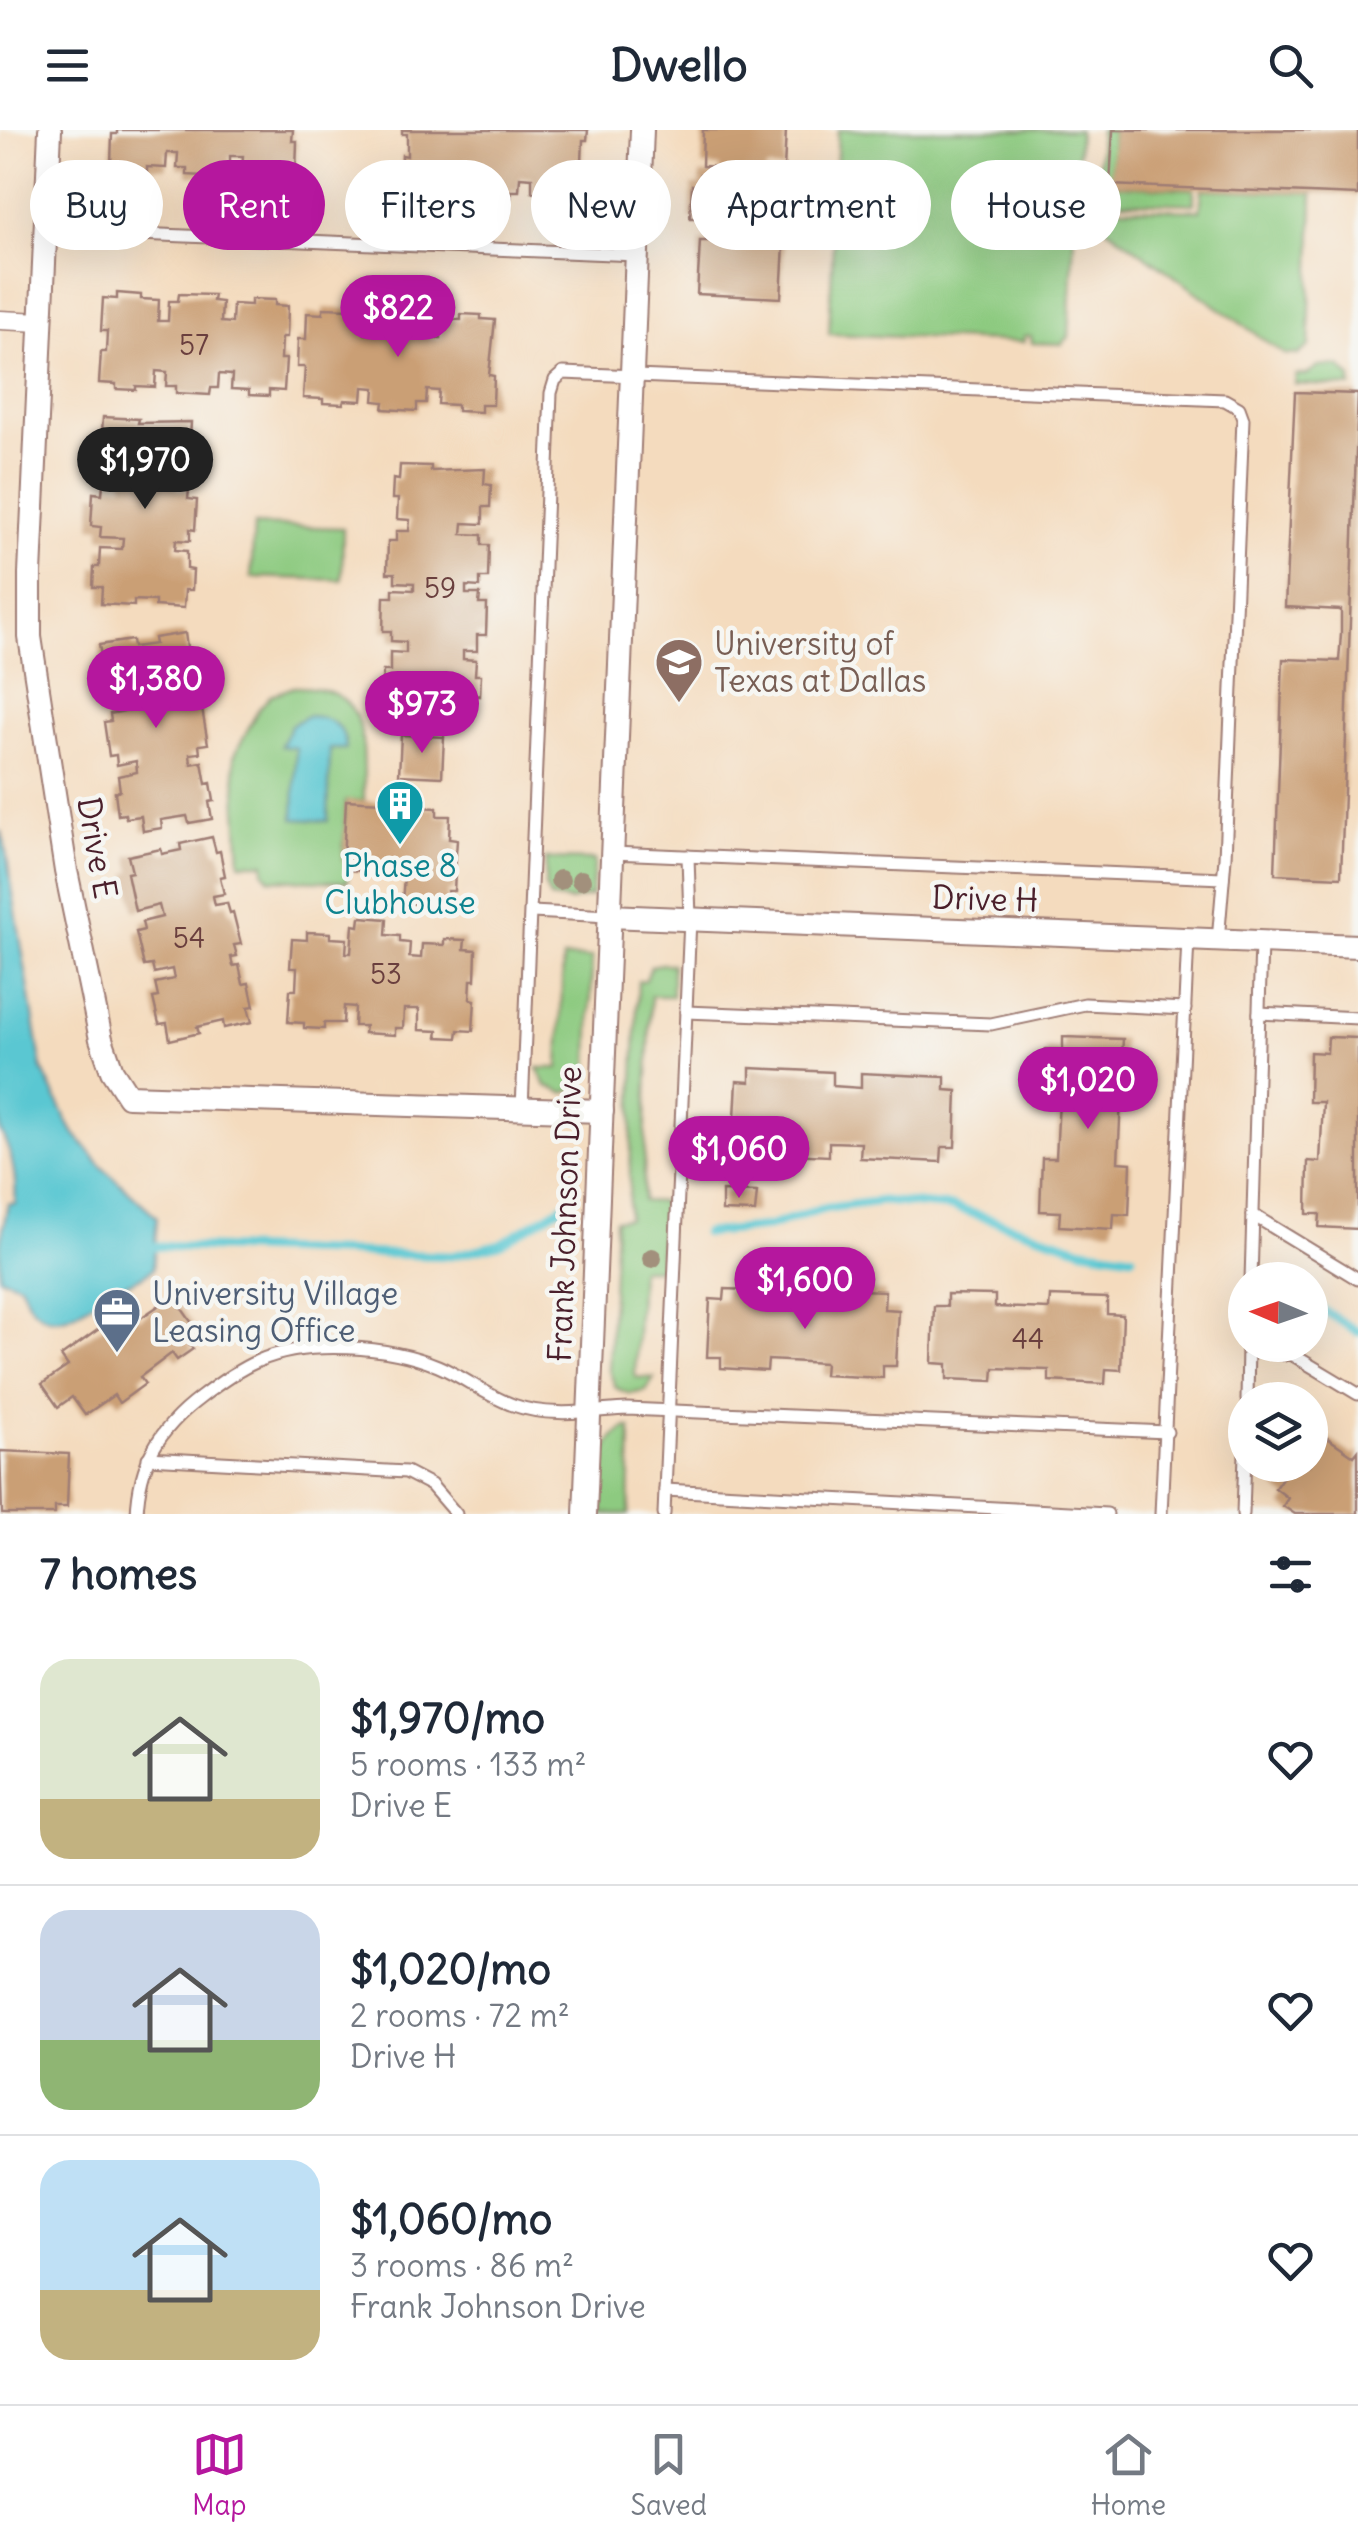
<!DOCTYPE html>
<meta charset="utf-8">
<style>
:root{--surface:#fff;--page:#f6f6f7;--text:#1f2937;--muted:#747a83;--line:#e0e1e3;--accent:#b5179e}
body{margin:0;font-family:Delius,sans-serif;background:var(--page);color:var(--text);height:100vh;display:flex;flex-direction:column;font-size:38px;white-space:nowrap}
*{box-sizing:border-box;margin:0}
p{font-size:32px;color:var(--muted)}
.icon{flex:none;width:55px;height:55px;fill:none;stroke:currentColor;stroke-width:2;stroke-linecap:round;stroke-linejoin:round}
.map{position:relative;height:1384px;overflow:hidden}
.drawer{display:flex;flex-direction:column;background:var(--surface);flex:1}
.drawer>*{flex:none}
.guide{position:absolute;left:30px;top:30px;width:1300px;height:90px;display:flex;gap:20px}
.needle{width:65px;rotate:272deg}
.fabs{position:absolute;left:1228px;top:1132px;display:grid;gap:20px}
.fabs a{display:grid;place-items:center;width:100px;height:100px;border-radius:50%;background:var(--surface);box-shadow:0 10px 40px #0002;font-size:50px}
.price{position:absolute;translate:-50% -85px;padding:0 22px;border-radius:35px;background:var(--accent);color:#fff;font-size:32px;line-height:65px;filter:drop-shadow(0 2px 5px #0008)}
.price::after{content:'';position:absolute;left:50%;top:60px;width:30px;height:22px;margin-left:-15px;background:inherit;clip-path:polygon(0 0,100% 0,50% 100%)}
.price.active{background:#222;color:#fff}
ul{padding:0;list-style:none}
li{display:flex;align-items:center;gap:30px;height:250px;padding:0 40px}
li+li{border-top:2px solid var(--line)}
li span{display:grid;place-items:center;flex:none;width:280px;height:200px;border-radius:30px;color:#555}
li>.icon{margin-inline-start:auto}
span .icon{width:120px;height:120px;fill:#fffc;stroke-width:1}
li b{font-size:42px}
h2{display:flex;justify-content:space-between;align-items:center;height:120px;padding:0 40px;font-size:42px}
.chip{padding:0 35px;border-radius:45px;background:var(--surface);box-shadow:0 10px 40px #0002;font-size:35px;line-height:90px}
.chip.active{background:var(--accent);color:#fff}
header{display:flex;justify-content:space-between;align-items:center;height:130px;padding:0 40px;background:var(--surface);font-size:45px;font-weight:700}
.tab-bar{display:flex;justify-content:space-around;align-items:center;height:140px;border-top:2px solid var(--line);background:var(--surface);font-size:28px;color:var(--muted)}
.tab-bar a{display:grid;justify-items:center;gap:5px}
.tab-bar .active{color:var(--accent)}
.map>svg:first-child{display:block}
</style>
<header><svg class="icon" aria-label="menu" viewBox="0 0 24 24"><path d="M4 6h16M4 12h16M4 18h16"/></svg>Dwello<svg class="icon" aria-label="search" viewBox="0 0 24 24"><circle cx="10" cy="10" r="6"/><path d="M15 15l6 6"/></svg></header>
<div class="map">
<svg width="1358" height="1384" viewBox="0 0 1358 1384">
<rect width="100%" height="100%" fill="#f6f6f2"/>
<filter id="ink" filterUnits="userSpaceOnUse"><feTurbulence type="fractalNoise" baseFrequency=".01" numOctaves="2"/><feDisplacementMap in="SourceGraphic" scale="20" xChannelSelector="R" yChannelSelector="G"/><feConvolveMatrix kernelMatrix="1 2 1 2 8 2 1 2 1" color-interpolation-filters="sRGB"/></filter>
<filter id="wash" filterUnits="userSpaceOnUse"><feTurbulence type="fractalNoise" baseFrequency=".0048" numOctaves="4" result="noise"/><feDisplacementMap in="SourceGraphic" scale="40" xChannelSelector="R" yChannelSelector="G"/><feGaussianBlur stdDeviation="2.25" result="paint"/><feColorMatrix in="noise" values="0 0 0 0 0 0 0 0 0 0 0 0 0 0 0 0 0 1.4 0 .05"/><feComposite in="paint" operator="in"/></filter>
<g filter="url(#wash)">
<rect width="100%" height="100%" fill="#f4dbbe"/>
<g fill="#8dca80" stroke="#6c7456" stroke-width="2.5">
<path d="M838 0H1079L1069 207 1062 214 1032 213 1031 206H1024V212L829 204Z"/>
<path d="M1100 0H1113L1111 55 1194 59V74L1097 71Z"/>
<path d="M1202 59 1313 63 1309 216 1298 225 1284 224 1097 91V77L1200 80Z"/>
<path d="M1318 236 1340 237 1351 247V257L1295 254 1296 245H1307Z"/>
<path d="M254 395 343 398 342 450 251 447Z"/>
<path d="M294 557C372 555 363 611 364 671H346L343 731 347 732 348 752 270 749 264 742V733H240L234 626 258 580 271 565Z"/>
<path d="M546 729 595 730 591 766 570 771 550 768 545 756Z"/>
<path d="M563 828H592L589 940 579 957 565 963 546 956 538 938H559Z"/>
<path d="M661 834H672V866H651L643 1071 663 1072 659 1139H640L635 1247 654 1248 646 1261 630 1264 616 1258 609 1241 615 1090 628 1088 638 851 646 850 651 836Z"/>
<path d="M627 1298H631L629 1384H602C604 1353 595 1312 627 1298Z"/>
</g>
<g fill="#5ac7d2" stroke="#52737e" stroke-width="2.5">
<path d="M307 586C330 586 345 596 346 619H330L328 691 294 689 296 618 281 616 291 595Z"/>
<path d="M0 700 4 710 42 939 71 999 103 1038 157 1087 153 1139C139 1151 126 1152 111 1160 85 1174 58 1208 30 1175 26 1169 24 1160 20 1154L0 1147V1113L8 1074H15C17 1048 12 1023 0 1000Z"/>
</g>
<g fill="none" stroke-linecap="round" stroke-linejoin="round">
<g stroke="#5ac7d2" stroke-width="9">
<path d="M705 1103 768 1097 820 1079 882 1071 952 1077 1084 1119 1132 1126"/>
<path d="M154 1116 451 1126 500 1114 568 1073"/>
<path d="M1272 1147 1276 1150"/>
<path d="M1310 1172 1358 1202"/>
</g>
</g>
<g id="blocks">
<g fill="#ca9f75">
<path d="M117 0H293L292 11H297L296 42H281L280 48 260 47V42L242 41 243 26H230V40L222 39 221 47 187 45V38H177L178 23H167L166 38 147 37V42L127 41V36L111 35 112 4H117Z"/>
<path d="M402 0H588L587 10H583L582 32 587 33 585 64 570 63V69H549V63L532 62V48L520 47 519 61H511V68L477 66V59H467V45L456 44V59L416 62V57L400 56 402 25 407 26V4H402Z"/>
<path d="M703 0H786L784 39 766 38 765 50 784 51V61L792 62 791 90H785V101L763 100 762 113 784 114 781 168 697 164 700 111H716L717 98 700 97V88H690L692 55 700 56V44L719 45 720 37 702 36Z"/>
<path d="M1113 0H1358V65L1110 55Z"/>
<path d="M117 163 141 165V169L159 170 158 191H168L169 171H178L179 164 214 165 213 171 222 172 221 192 232 193 233 174 251 175V169L275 170V175L288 176 287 207H282L281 229H286L284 261 269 260V266L249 265V260L231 259 232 245 219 244 218 258H211L210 265 176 263V256H166L167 242 156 241 155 257 136 256V260L116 259V254L99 253 101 222H106L107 201H101L103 168 117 169Z"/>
<path d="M323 178 349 179 348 185 366 186 365 204 376 205 377 185H387V180L420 181V188H431L430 208H441V189L461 190V184L481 185V189L495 190 489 245 494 246 493 275H481V282L457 281V275L438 274 439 261 427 260 426 273H417V281L383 279 384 272 374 271 375 258 363 257 362 271 344 270 343 274 323 273V269L303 268 305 237H297L298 209H306L307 183 323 184Z"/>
<path d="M1295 262 1358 264 1341 747 1275 744 1283 529 1339 531 1341 504V480L1285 477Z"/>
<path d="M103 287 139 289 138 293 191 292 190 308H196L195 327H190L189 348H176V359L189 360 188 369 197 370 195 400 190 399V411L176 410 175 420 187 421V439L193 440 192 460H185L184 478 155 476V471L134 470V476L101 474 102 457H93L94 437H99L100 418 122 419 123 408 100 407 101 397 91 396 93 363 102 364 103 354 123 355V345L101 343 102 323H96L97 303H102Z"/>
<path d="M400 335 431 336V341L485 339 484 354 491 355 490 377H483V394L463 393 462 404 482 405V415H489L488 448H480V457L466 456V464H480L479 474H487L486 505H477V521H463V529L476 530 475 545H481L480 566 473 565 472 583 443 581V575L422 574V580L388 579V561H382L383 541H390V522L406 523V512L391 511V501H383L384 467H393V459L414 460V453L395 452V443H387L388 411H396V401H409L410 390 397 389 398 369H392L393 349 399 350Z"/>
<path d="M185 503 188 524 193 523 195 540 191 541 194 559 180 561 181 566 182 574 194 572 195 580 202 579 208 614 199 615 200 623 190 624 191 634 202 632 206 654 211 653 214 671 209 672 212 689 189 693 187 686 161 690 162 698 143 701 141 686 126 688 125 684 118 685 115 662 120 661 118 646 137 642 136 631 117 635 116 625 109 626 104 592 111 591 110 584 130 580 128 568 108 571 105 552 99 553 96 532 102 531 99 515 132 510 133 517 155 514 154 508Z"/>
<path d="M401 605 444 607 442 647 399 645Z"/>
<path d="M346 670 381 672V678L389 679V686L417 687V677L437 678V686H450L449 709 457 710 456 724 454 761H448L447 775 402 773 405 732 382 731 381 742 347 740V732H343Z"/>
<path d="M212 707 216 722 220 721 225 746 220 747 224 764 213 766 215 775 227 773 230 783 233 782 241 814 234 815 237 826 231 827 232 832 233 836 239 835 243 854 249 853 254 876 248 877 252 892 224 898 223 891 197 897 199 903 170 910 167 893 159 894 153 868 158 867 155 853 174 849 172 839 154 843 152 835 144 836 136 802 144 800 142 792 162 787 159 775 135 781 127 743 132 742 128 726 161 719 162 724 181 720 180 714Z"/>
<path d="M360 787 387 789 386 805 400 806V812L410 813 409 827 421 828 422 814 444 815V809L465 810 464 819 476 820 475 850H471L470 869 475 870 473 901 458 900 457 908 437 907 438 901 419 900V879H404L403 898H395V905L364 903 365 896H354L355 877 344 876 343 893H324V899L304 898V893L288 892 290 860H296L297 838H290L292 809 307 810V802L330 803V808L347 809 346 823H351L353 795 359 796Z"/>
<path d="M1063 907 1123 909 1122 925 1136 926 1134 969H1121L1118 1032 1131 1033 1129 1085 1114 1084 1113 1099 1059 1096 1060 1082 1040 1081 1042 1028H1056L1059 971 1044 970 1046 919 1063 920Z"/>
<path d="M1328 907 1358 908V1099L1319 1097 1320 1084H1307L1308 1031 1320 1032 1323 972H1309L1310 922 1327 923Z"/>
<path d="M750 938 833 942V956L861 958V943L945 947V960L957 961 955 1017H942L941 1032 860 1028 861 1013 829 1012V1026L749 1022V1007L734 1006 737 951 750 952Z"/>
<path d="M722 1061 757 1062 755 1082 722 1081Z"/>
<path d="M725 1159 770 1161V1172L830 1174 831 1159 885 1161 884 1179 899 1180 896 1236H883V1248L824 1245 825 1233 768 1230 767 1241 721 1238V1227H707L710 1169 724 1170Z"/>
<path d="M947 1164 995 1165V1177L1049 1179 1050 1166 1107 1168V1184L1123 1185 1121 1240 1106 1239 1105 1254 1049 1251V1240L994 1238 993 1251 947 1249V1234L932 1233 934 1176H947Z"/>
<path d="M173 1166 199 1203 188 1212 193 1219 177 1230 172 1223 140 1247 145 1254 119 1273 114 1265 85 1285 72 1267 58 1277 42 1254 68 1236 61 1226 130 1177 139 1189Z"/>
<path d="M1326 1307 1354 1326 1358 1321V1384H1295L1283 1376 1288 1368 1275 1358 1291 1335H1310V1314L1318 1320Z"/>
<path d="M0 1321 69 1324 67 1377H55V1384H2Z"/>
</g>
</g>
</g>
<g filter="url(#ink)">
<use href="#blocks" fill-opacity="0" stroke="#9f7d74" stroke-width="2.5"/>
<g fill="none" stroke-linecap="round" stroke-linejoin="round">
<g stroke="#9f7d74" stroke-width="15">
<g id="service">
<path d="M45 100 636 125"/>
<path d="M612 723 1223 748"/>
<path d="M532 782 609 786"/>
<path d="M686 882 991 894 1085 874 1185 879"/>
<path d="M1259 883 1358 888"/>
<path d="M522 979 551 263 555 250 563 243 1225 270 1239 278 1243 289 1225 728 1218 811"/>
<path d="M1253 1085 1358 1149"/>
<path d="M1251 1150 1261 812"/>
<path d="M1248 1219 1293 1225 1358 1264"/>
<path d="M1247 1270 1248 1215"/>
<path d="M148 1328 406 1342 431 1355 456 1384"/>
<path d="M665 1360 1107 1384"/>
<path d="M137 1384C139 1332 159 1299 200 1268 218 1254 237 1240 258 1231 307 1209 390 1216 438 1236 464 1247 487 1266 513 1275 550 1288 590 1281 627 1279L1167 1302"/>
<path d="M664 1384 690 789 688 726"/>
<path d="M1161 1384 1188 809"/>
<path d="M1243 1384 1245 1324"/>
</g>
</g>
<g stroke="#9f7d74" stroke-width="21">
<path id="pedestrian" d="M0 190 41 192"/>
</g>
<g stroke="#9f7d74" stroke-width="26">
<g id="minor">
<path d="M50 0 30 444V507L66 741 101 909 112 941 128 966 602 981"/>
<path d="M609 786 1358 816"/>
<path d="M585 1384 642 0"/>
</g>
</g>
<use href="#service" stroke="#fff" stroke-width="11"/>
<use href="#pedestrian" stroke="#fff" stroke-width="18"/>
<use href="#minor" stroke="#fff" stroke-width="22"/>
</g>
<g fill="#a2907b">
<circle cx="560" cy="750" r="10"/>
<circle cx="581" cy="750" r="10"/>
<circle cx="652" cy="1128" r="10"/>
</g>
</g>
<defs>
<g id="university-pin" transform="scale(2.5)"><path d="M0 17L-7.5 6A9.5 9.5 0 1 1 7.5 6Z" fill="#8d6e63" stroke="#f6f6f2"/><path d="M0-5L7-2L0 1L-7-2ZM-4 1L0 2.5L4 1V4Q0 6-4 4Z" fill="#fff"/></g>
<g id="building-pin" transform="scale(2.5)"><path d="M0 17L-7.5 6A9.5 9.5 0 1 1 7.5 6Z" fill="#0f9aa8" stroke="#f6f6f2"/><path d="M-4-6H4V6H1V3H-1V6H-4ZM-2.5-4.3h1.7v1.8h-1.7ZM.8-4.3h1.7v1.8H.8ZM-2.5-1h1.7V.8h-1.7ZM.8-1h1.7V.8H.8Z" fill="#fff"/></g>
<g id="office-pin" transform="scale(2.5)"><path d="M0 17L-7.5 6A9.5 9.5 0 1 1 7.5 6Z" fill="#5c6f8a" stroke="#f6f6f2"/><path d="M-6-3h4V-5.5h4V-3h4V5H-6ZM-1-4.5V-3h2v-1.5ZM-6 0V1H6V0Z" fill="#fff"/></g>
</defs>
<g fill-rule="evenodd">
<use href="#university-pin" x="679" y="532"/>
<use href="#building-pin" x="400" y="674"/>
<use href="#office-pin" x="117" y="1182"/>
</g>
<g text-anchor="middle" stroke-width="9" stroke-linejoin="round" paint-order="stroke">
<g font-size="28" fill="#6a3f3e">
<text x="194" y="225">57</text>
<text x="440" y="468">59</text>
<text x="189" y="818">54</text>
<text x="386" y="854">53</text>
<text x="1028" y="1219">44</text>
</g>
<g font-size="32" fill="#785e54" stroke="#f6f6f2" text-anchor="start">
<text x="714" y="525">University of<tspan x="714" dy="37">Texas at Dallas</tspan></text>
</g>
<g font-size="32" fill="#4a1f2b" stroke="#f6f6f2">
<text transform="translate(97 718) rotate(80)" y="11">Drive E</text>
<text transform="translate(985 769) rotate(2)" y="11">Drive H</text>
<text transform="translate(565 1084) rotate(-88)" y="11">Frank Johnson Drive</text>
</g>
<g font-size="32" fill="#0d838f" stroke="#f6f6f2">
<text x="400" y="747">Phase 8<tspan x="400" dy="37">Clubhouse</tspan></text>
</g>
<g font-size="32" fill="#4e5e75" stroke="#f6f6f2" text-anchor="start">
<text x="152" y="1175">University Village<tspan x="152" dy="37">Leasing Office</tspan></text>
</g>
</g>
</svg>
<div class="fabs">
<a><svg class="needle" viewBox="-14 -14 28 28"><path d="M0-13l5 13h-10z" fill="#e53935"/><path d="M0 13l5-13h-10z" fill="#747a83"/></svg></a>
<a><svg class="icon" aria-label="layers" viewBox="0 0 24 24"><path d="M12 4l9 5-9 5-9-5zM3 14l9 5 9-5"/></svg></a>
</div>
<b class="price" style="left:398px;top:230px">$822</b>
<b class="price active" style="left:145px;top:382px">$1,970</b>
<b class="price" style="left:156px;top:601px">$1,380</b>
<b class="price" style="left:422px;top:626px">$973</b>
<b class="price" style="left:1088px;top:1002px">$1,020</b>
<b class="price" style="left:739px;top:1071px">$1,060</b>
<b class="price" style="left:805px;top:1202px">$1,600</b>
<div class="guide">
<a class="chip">Buy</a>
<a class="chip active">Rent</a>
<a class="chip">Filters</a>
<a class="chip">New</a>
<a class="chip">Apartment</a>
<a class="chip">House</a>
</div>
</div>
<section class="drawer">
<h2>7 homes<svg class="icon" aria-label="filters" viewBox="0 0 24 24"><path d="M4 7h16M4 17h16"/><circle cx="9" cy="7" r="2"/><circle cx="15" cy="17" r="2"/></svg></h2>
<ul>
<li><span style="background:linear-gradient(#dfe7d0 70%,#c2b280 0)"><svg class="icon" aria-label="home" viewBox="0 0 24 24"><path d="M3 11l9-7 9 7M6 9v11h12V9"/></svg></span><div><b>$1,970/mo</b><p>5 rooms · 133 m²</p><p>Drive E</p></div><svg class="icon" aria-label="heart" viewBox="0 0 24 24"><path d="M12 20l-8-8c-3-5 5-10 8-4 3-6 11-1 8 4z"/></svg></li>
<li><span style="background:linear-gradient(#c9d6e8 65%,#8fb573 0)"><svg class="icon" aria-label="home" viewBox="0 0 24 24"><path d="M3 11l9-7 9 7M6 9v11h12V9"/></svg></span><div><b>$1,020/mo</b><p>2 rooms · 72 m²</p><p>Drive H</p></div><svg class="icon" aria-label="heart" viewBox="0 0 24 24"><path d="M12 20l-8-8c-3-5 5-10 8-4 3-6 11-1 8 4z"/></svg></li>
<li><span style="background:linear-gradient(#bfe0f5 65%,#c2b280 0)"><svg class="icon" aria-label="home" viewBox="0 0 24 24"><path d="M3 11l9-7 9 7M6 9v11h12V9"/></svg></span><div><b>$1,060/mo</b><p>3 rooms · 86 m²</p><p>Frank Johnson Drive</p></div><svg class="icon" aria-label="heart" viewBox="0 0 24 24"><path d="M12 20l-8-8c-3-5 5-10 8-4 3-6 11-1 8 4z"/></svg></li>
</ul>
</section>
<nav class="tab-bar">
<a class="active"><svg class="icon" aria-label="map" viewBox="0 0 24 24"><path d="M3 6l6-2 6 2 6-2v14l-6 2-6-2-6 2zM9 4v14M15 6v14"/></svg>Map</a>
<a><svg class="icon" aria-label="saved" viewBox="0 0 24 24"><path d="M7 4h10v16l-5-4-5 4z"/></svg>Saved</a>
<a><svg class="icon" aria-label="home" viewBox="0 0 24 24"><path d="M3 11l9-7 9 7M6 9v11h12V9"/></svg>Home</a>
</nav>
